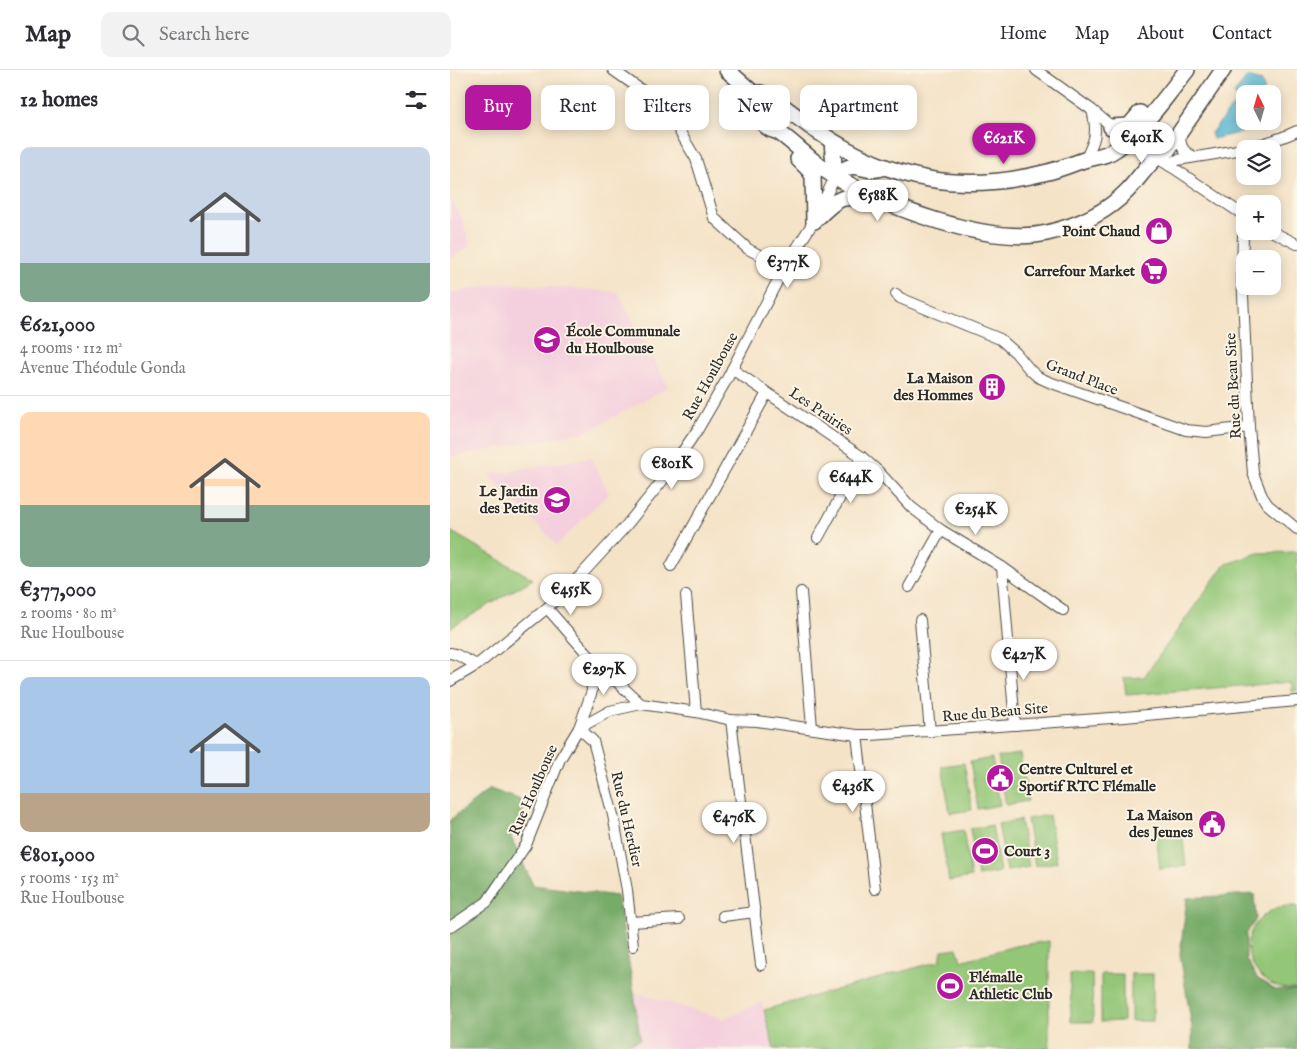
<!DOCTYPE html>
<meta charset="utf-8">
<style>
:root{--surface:#fff;--page:#f2f2f3;--text:#2b2b33;--muted:#7c7c81;--line:#e1e1e2;--accent:#b5179e}
body{margin:0;font-family:"IM FELL English",serif;background:var(--page);color:var(--text);height:100vh;display:flex;flex-direction:column;font-size:19px;white-space:nowrap}
*{box-sizing:border-box;margin:0}
p{font-size:16px;color:var(--muted)}
.icon{flex:none;width:28px;height:28px;fill:none;stroke:currentColor;stroke-width:2;stroke-linecap:round;stroke-linejoin:round}
.map{position:relative;flex:1;overflow:hidden}
.panel{display:flex;flex-direction:column;background:var(--surface);width:450px}
.panel>*{flex:none}
.banner{position:absolute;left:15px;top:15px;width:475px;height:45px;display:flex;gap:10px}
.needle{width:32px;rotate:355deg}
.fabs{position:absolute;left:786px;top:15px;display:grid;gap:10px}
.fabs a{display:grid;place-items:center;width:45px;height:45px;border-radius:10px;background:var(--surface);box-shadow:0 2px 12px #0003;font-size:25px}
.price{position:absolute;translate:-50% -42px;padding:0 11px;border-radius:18px;background:#fff;color:#222;font-size:16px;line-height:32px;filter:drop-shadow(0 1px 2px #0008)}
.price::after{content:'';position:absolute;left:50%;top:30px;width:15px;height:11px;margin-left:-8px;background:inherit;clip-path:polygon(0 0,100% 0,50% 100%)}
.price.selected{background:var(--accent);color:#fff}
ul{padding:0;list-style:none}
li{display:grid;align-content:center;gap:10px;height:265px;padding:0 20px}
li+li{border-top:1px solid var(--line)}
li span{display:grid;place-items:center;height:155px;border-radius:10px;color:#555}
li>.icon{margin-inline-start:auto}
span .icon{width:90px;height:90px;fill:#fffc;stroke-width:1}
li b{font-size:21px}
h2{display:flex;justify-content:space-between;align-items:center;height:60px;padding:0 20px;font-size:21px}
.chip{padding:0 18px;border-radius:10px;background:var(--surface);box-shadow:0 2px 12px #0003;font-size:18px;line-height:45px}
.chip.selected{background:var(--accent);color:#fff}
header{display:flex;align-items:center;gap:30px;box-sizing:border-box;height:70px;padding:0 25px;background:var(--surface);border-bottom:1px solid var(--line)}
header strong{font-size:24px}
nav{display:flex;gap:28px;margin-inline-start:auto;font-size:18px}
.search{width:350px;height:45px;background:var(--page);display:flex;align-items:center;gap:12px;box-sizing:border-box;padding:0 18px;border-radius:10px;color:var(--muted);font-size:19px}
main{display:flex;flex:1;min-height:0}
.map>svg:first-child{display:block}
</style>
<header>
<strong>Map</strong>
<div class="search"><svg class="icon" aria-label="search" viewBox="0 0 24 24"><circle cx="10" cy="10" r="6"/><path d="M15 15l6 6"/></svg>Search here</div>
<nav><a>Home</a><a>Map</a><a>About</a><a>Contact</a></nav>
</header>
<main>
<section class="panel">
<h2>12 homes<svg class="icon" aria-label="filters" viewBox="0 0 24 24"><path d="M4 7h16M4 17h16"/><circle cx="9" cy="7" r="2"/><circle cx="15" cy="17" r="2"/></svg></h2>
<ul>
<li><span style="background:linear-gradient(#c9d6e8 75%,#7fa58c 0)"><svg class="icon" aria-label="home" viewBox="0 0 24 24"><path d="M3 11l9-7 9 7M6 9v11h12V9"/></svg></span><div><b>€621,000</b><p>4 rooms · 112 m²</p><p>Avenue Théodule Gonda</p></div></li>
<li><span style="background:linear-gradient(#ffd9b3 60%,#7fa58c 0)"><svg class="icon" aria-label="home" viewBox="0 0 24 24"><path d="M3 11l9-7 9 7M6 9v11h12V9"/></svg></span><div><b>€377,000</b><p>2 rooms · 80 m²</p><p>Rue Houlbouse</p></div></li>
<li><span style="background:linear-gradient(#a9c7e8 75%,#b9a48a 0)"><svg class="icon" aria-label="home" viewBox="0 0 24 24"><path d="M3 11l9-7 9 7M6 9v11h12V9"/></svg></span><div><b>€801,000</b><p>5 rooms · 153 m²</p><p>Rue Houlbouse</p></div></li>
</ul>
</section>
<div class="map">
<svg width="847" height="979" viewBox="0 0 847 979">
<rect width="100%" height="100%" fill="#fcf5e5"/>
<filter id="ink" filterUnits="userSpaceOnUse"><feTurbulence type="fractalNoise" baseFrequency=".02" numOctaves="2"/><feDisplacementMap in="SourceGraphic" scale="10" xChannelSelector="R" yChannelSelector="G"/><feConvolveMatrix kernelMatrix="1 2 1 2 8 2 1 2 1" color-interpolation-filters="sRGB"/></filter>
<filter id="wash" filterUnits="userSpaceOnUse"><feTurbulence type="fractalNoise" baseFrequency=".0096" numOctaves="4" result="noise"/><feDisplacementMap in="SourceGraphic" scale="20" xChannelSelector="R" yChannelSelector="G"/><feGaussianBlur stdDeviation="1.12" result="paint"/><feColorMatrix in="noise" values="0 0 0 0 0 0 0 0 0 0 0 0 0 0 0 0 0 1.4 0 .05"/><feComposite in="paint" operator="in"/></filter>
<g filter="url(#wash)">
<rect width="100%" height="100%" fill="#f4e3c7"/>
<g fill="#f4cfde">
<path d="M0 128 12 148 20 176 0 189Z"/>
<path d="M52 213 168 222 218 317 136 362 0 387V223Z"/>
<path d="M141 387 159 423 107 475 38 405Z"/>
<path d="M184 922 273 949 312 932 325 979H165L190 970Z"/>
</g>
<g fill="#93c677" stroke="#5f7851">
<path d="M0 461 83 509 0 558Z"/>
<path d="M844 482 847 484V621H842L841 612 676 625 674 608 694 607 774 495 808 483Z"/>
<path d="M570 684 578 731 556 735 548 687Z"/>
<path d="M542 688 550 735 528 739 520 692Z"/>
<path d="M514 693 522 740 500 743 492 696Z"/>
<path d="M599 745 607 792 585 796 577 749Z"/>
<path d="M570 750 579 797 557 801 548 754Z"/>
<path d="M542 755 550 802 528 806 520 759Z"/>
<path d="M513 760 521 807 499 811 491 764Z"/>
<path d="M732 761 736 796 710 799 706 763Z"/>
<path d="M845 836H847V919C803 923 780 869 816 844 819 842 823 839 826 838 832 836 839 836 845 836Z"/>
<path d="M599 871V979H324L314 940 490 891 492 880 507 878 511 891 565 876Z"/>
<path d="M620 904H642L643 952H621Z"/>
<path d="M651 904H673V951L651 952Z"/>
<rect x="681" y="904" width="22" height="47"/>
</g>
<g fill="#76ab68" stroke="#506b4a">
<path d="M40 719 77 732 61 767 83 815 167 826 184 922 190 970 165 979H0V750Z"/>
<path d="M804 824 806 849 796 864V889L807 908 825 920H847V979H742V958L730 884 737 828Z"/>
</g>
<path fill="#56b6d4" stroke="#407080" d="M797 7 812 11 815 24H795V51H822L823 49V52L820 55 763 69 761 63 788 30 784 24Z"/>
</g>
<g filter="url(#ink)">
<g fill="none" stroke-linecap="round" stroke-linejoin="round">
<g stroke="#494742" stroke-width="12">
<g id="minor">
<path d="M163 0 204 29 221 47 246 89 264 148 298 179 334 198"/>
<path d="M586 0 642 40 678 70 728 101 795 146"/>
<path d="M730 64C730 77 733 82 745 87"/>
<path d="M635 90C645 70 648 63 642 40"/>
<path d="M720 96 722 92 727 90C765 84 812 78 847 61"/>
<path d="M795 155 793 165 792 203 799 357 803 403 812 426 817 434 847 459"/>
<path d="M821 161 847 174"/>
<path d="M446 224 450 228 550 269 566 283 580 300 588 307 599 312 736 360 756 362 799 357"/>
<path d="M282 299 412 387 429 402 461 437 491 460 552 497 613 540"/>
<path d="M368 468 412 387"/>
<path d="M221 496 317 323"/>
<path d="M552 497 565 655"/>
<path d="M459 517 491 460"/>
<path d="M351 522 362 658"/>
<path d="M236 525 246 642"/>
<path d="M97 538 141 588 191 634 246 642 281 650 307 651 407 665H421L675 647 847 631"/>
<path d="M470 550 480 662"/>
<path d="M0 583 5 584 27 595"/>
<path d="M0 611 27 595 97 538 132 504 175 457 213 410 248 359 277 309 334 198 364 151 385 107"/>
<path d="M281 650 311 895"/>
<path d="M129 658 143 671 163 745 177 820 183 876"/>
<path d="M129 658 160 641 191 634"/>
<path d="M407 665 425 819"/>
<path d="M273 846 305 842"/>
<path d="M181 852 229 849"/>
<path d="M0 857 37 832 76 775 110 689 129 658 142 621 141 588"/>
</g>
</g>
<g stroke="#494742" stroke-width="18">
<g id="secondary">
<path d="M277 0 303 23H310L317 25C336 37 352 52 370 63 443 112 513 124 598 102 610 99 622 94 634 90 645 87 657 86 666 79 691 62 718 24 737 0"/>
<path d="M303 23C304 36 308 52 320 59 324 61 328 61 331 64 349 77 364 94 384 106 435 137 539 176 597 163 627 156 656 143 677 121 686 112 698 94 707 87 711 85 714 83 717 81L773 0"/>
<path d="M661 57 679 56 690 43"/>
<path d="M382 71 385 107"/>
<path d="M348 89 359 100 363 106 364 151"/>
<path d="M385 107C408 84 410 107 435 97"/>
<path d="M364 151C385 131 392 120 421 133"/>
</g>
</g>
<use href="#minor" stroke="#fff" stroke-width="10"/>
<use href="#secondary" stroke="#fff" stroke-width="15"/>
</g>
</g>
<defs>
<g id="shop-disc" transform="scale(1.4375)"><circle r="9.5" fill="#b5179e" stroke="#fcf5e5"/><path d="M-5-2.5h2.3a2.7 3.5 0 0 1 5.4 0H5L5.5 6h-11ZM-1.5-2.5h3a1.5 2.3 0 0 0-3 0Z" fill="#fff"/></g>
<g id="supermarket-disc" transform="scale(1.4375)"><circle r="9.5" fill="#b5179e" stroke="#fcf5e5"/><path d="M-6-5.5h2.5l.6 2H6L4.5 2H-2.5L-4.4-4H-6ZM-1.5 3.2a1.3 1.3 0 1 0 .1 0ZM3 3.2a1.3 1.3 0 1 0 .1 0Z" fill="#fff"/></g>
<g id="school-disc" transform="scale(1.4375)"><circle r="9.5" fill="#b5179e" stroke="#fcf5e5"/><path d="M0-5L7-2L0 1L-7-2ZM-4 1L0 2.5L4 1V4Q0 6-4 4Z" fill="#fff"/></g>
<g id="building-disc" transform="scale(1.4375)"><circle r="9.5" fill="#b5179e" stroke="#fcf5e5"/><path d="M-4-6H4V6H1V3H-1V6H-4ZM-2.5-4.3h1.7v1.8h-1.7ZM.8-4.3h1.7v1.8H.8ZM-2.5-1h1.7V.8h-1.7ZM.8-1h1.7V.8H.8Z" fill="#fff"/></g>
<g id="civic-disc" transform="scale(1.4375)"><circle r="9.5" fill="#b5179e" stroke="#fcf5e5"/><path d="M-.6-6.5H3V-4.5H.6V-3L4-1V1h2V6H-6V1h2V-1L-.6-3ZM-1.2 2.5V6h2.4V2.5Z" fill="#fff"/></g>
<g id="stadium-disc" transform="scale(1.4375)"><circle r="9.5" fill="#b5179e" stroke="#fcf5e5"/><path d="M0-5a6.5 5 0 1 0 0 10a6.5 5 0 1 0 0-10ZM-3.5-1.8h7v3.6h-7Z" fill="#fff"/></g>
</defs>
<g fill-rule="evenodd">
<use href="#shop-disc" x="709" y="161"/>
<use href="#supermarket-disc" x="704" y="201"/>
<use href="#school-disc" x="97" y="270"/>
<use href="#building-disc" x="542" y="317"/>
<use href="#school-disc" x="107" y="430"/>
<use href="#civic-disc" x="550" y="708"/>
<use href="#civic-disc" x="762" y="754"/>
<use href="#stadium-disc" x="535" y="781"/>
<use href="#stadium-disc" x="500" y="916"/>
</g>
<g text-anchor="middle" stroke-width="4" stroke-linejoin="round" paint-order="stroke">
<g font-size="15" font-weight="bold" fill="#2b2b2b" stroke="#fcf5e5" text-anchor="end">
<text x="690" y="166">Point Chaud</text>
<text x="685" y="206">Carrefour Market</text>
<text x="116" y="266" text-anchor="start">École Communale<tspan x="116" dy="17">du Houlbouse</tspan></text>
<text x="523" y="313">La Maison<tspan x="523" dy="17">des Hommes</tspan></text>
<text x="88" y="426">Le Jardin<tspan x="88" dy="17">des Petits</tspan></text>
<text x="569" y="704" text-anchor="start">Centre Culturel et<tspan x="569" dy="17">Sportif RTC Flémalle</tspan></text>
<text x="743" y="750">La Maison<tspan x="743" dy="17">des Jeunes</tspan></text>
<text x="554" y="786" text-anchor="start">Court 3</text>
<text x="519" y="912" text-anchor="start">Flémalle<tspan x="519" dy="17">Athletic Club</tspan></text>
</g>
<g font-size="15" fill="#2b2b2b" stroke="#fcf5e5">
<text transform="translate(260 306) rotate(-61)" y="5">Rue Houlbouse</text>
<text transform="translate(632 307) rotate(21)" y="5">Grand Place</text>
<text transform="translate(783 316) rotate(-93)" y="5">Rue du Beau Site</text>
<text transform="translate(371 341) rotate(34)" y="5">Les Prairies</text>
<text transform="translate(545 642) rotate(-5)" y="5">Rue du Beau Site</text>
<text transform="translate(83 720) rotate(-66)" y="5">Rue Houlbouse</text>
<text transform="translate(177 749) rotate(77)" y="5">Rue du Herdier</text>
</g>
</g>
</svg>
<div class="fabs">
<a><svg class="needle" viewBox="-14 -14 28 28"><path d="M0-13l5 13h-10z" fill="#e53935"/><path d="M0 13l5-13h-10z" fill="#7c7c81"/></svg></a>
<a><svg class="icon" aria-label="layers" viewBox="0 0 24 24"><path d="M12 4l9 5-9 5-9-5zM3 14l9 5 9-5"/></svg></a>
<a>+</a>
<a>−</a>
</div>
<b class="price" style="left:692px;top:94px">€401K</b>
<b class="price selected" style="left:554px;top:95px">€621K</b>
<b class="price" style="left:428px;top:152px">€588K</b>
<b class="price" style="left:338px;top:219px">€377K</b>
<b class="price" style="left:222px;top:420px">€801K</b>
<b class="price" style="left:401px;top:434px">€644K</b>
<b class="price" style="left:526px;top:466px">€254K</b>
<b class="price" style="left:121px;top:546px">€455K</b>
<b class="price" style="left:574px;top:611px">€427K</b>
<b class="price" style="left:154px;top:626px">€297K</b>
<b class="price" style="left:403px;top:743px">€436K</b>
<b class="price" style="left:284px;top:774px">€476K</b>
<div class="banner">
<a class="chip selected">Buy</a>
<a class="chip">Rent</a>
<a class="chip">Filters</a>
<a class="chip">New</a>
<a class="chip">Apartment</a>
</div>
</div>
</main>
